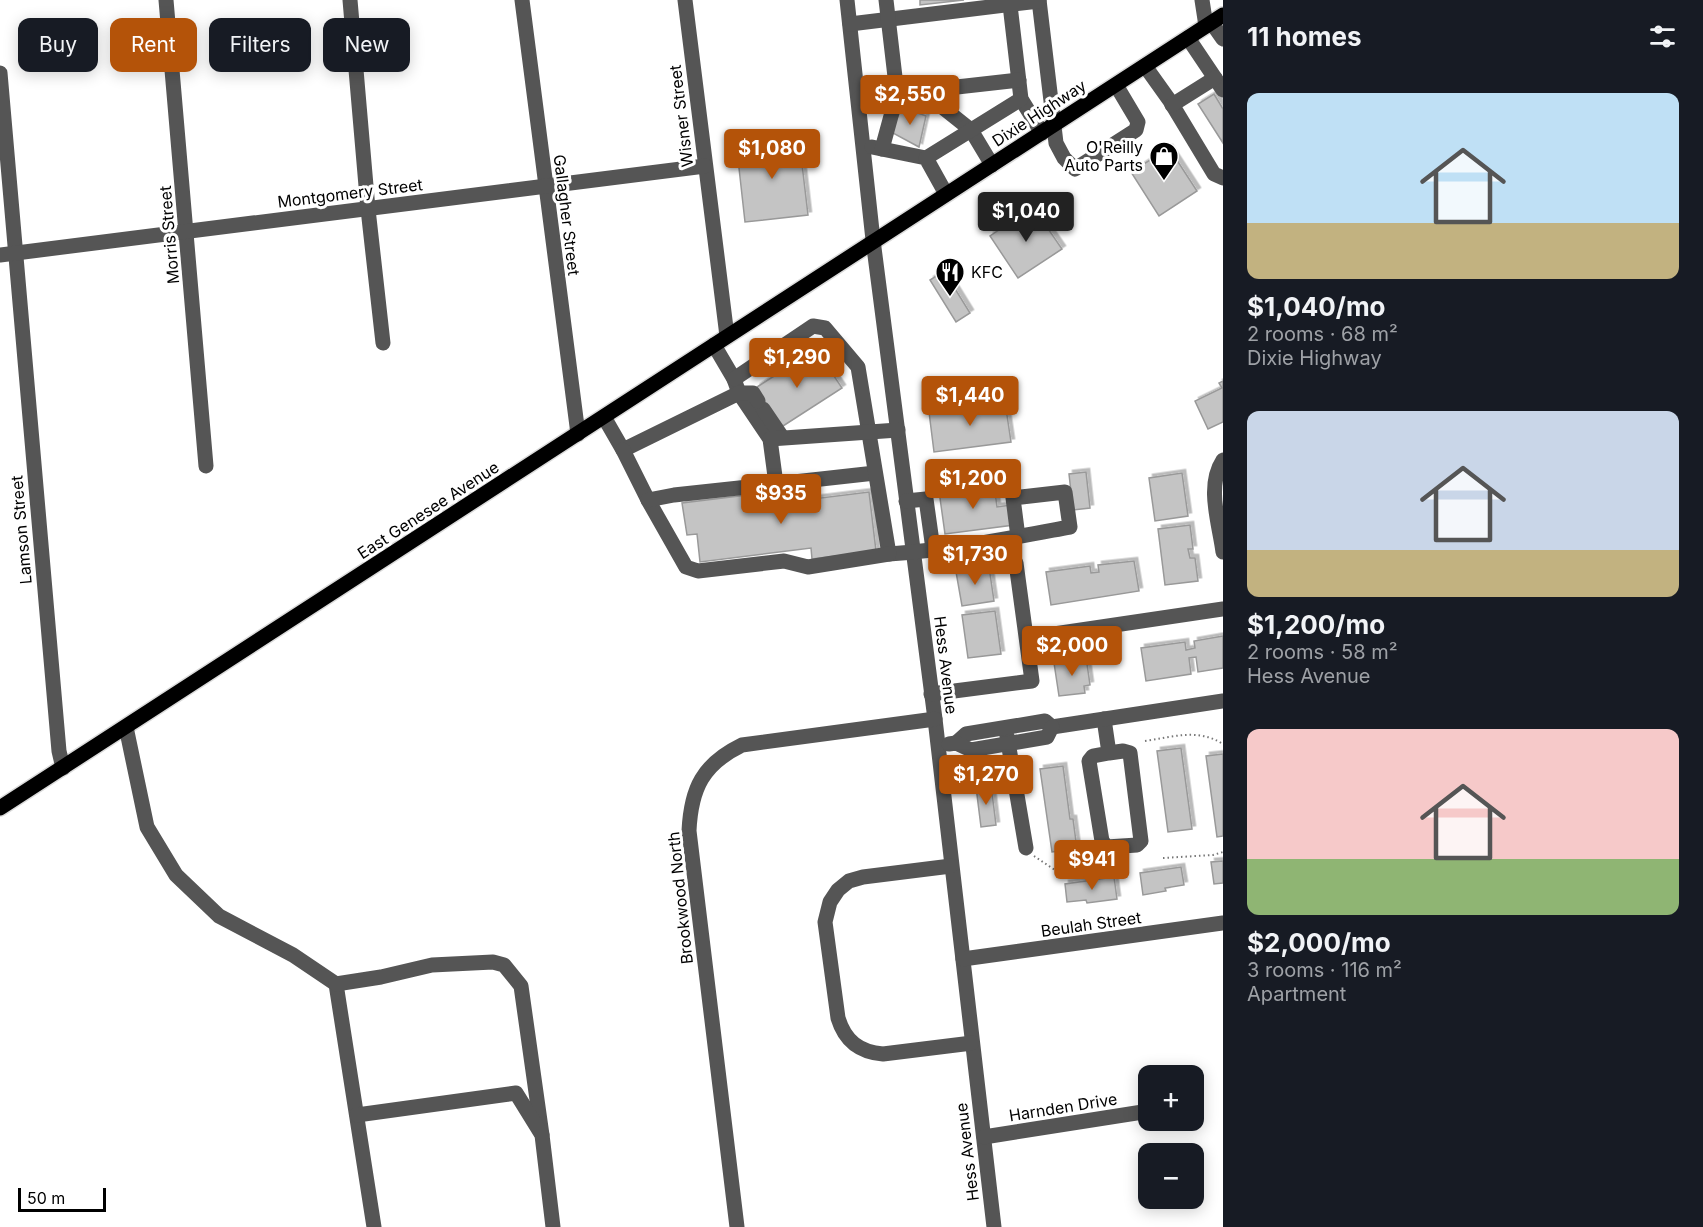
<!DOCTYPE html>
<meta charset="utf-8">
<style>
:root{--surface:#171b24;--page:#242831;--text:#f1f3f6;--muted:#9ea1a6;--accent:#b45309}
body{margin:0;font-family:Inter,sans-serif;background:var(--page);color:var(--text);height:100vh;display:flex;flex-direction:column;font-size:22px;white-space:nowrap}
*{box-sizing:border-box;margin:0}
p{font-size:20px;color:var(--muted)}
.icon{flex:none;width:33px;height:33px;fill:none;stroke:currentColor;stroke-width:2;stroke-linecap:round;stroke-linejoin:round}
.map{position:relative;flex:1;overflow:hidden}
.drawer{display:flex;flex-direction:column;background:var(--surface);width:480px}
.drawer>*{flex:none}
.top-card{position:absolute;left:18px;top:18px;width:570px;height:54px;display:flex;gap:12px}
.controls{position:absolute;left:1138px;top:1065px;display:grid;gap:12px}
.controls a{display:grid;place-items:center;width:66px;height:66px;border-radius:12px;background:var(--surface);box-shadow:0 3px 15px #0003;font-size:30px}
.scale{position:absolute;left:18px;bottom:15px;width:88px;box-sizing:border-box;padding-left:6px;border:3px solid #000;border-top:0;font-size:16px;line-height:21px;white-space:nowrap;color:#000;-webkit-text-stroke:4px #fff;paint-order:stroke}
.price{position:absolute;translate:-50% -51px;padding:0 14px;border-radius:6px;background:var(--accent);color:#fff;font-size:20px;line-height:39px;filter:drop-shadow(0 2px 3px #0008)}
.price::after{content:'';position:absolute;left:50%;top:36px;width:18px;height:14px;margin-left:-9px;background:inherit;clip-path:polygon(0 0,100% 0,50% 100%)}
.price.current{background:#222;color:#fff}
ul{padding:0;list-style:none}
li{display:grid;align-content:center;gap:12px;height:318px;padding:0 24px}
li span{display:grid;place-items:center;height:186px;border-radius:12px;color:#555}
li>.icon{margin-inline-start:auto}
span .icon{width:108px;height:108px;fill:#fffc;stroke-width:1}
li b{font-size:26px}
h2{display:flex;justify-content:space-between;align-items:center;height:72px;padding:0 24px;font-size:26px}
.chip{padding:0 21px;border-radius:12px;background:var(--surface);box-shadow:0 3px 15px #0003;font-size:21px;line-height:54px}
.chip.current{background:var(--accent);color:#fff}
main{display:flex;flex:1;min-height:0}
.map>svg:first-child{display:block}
</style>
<main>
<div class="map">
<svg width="1223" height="1227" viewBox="0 0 1223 1227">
<defs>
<filter id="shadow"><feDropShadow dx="3.5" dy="-3.5" stdDeviation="0" flood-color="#0004"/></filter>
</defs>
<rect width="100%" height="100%" fill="#fff"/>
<g fill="#c4c4c4" stroke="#999" stroke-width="1.5" filter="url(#shadow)">
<path d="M920 0H964L920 5Z"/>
<path d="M1214 94 1223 109V143L1198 104Z"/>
<path d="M902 107 926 116 919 147 891 132Z"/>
<path d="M757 134 758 144 799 139 808 215 745 222 737 150 743 149 741 136Z"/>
<path d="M1169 148 1197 191 1159 216 1131 172Z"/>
<path d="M1033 207 1062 249 1018 278 990 236Z"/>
<path d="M944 271 970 313 956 322 930 280Z"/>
<path d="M816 349 842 388 783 426 754 403 757 387Z"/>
<path d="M1223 381V422L1208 429 1195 401 1222 388 1219 383Z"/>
<path d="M1005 402 1011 442 934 452 929 412Z"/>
<path d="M1086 472 1090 508 1073 510 1069 474Z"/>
<path d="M1182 473 1188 516 1155 521 1149 478Z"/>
<path d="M994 484 997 507 1011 505 1014 525 945 534 939 491Z"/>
<path d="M804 488 805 500 869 492 876 551 812 559 811 548 700 562 697 534 687 535 682 503Z"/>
<path d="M1190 525 1193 549H1188L1190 558H1195L1198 581 1165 585 1158 529Z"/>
<path d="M1134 561 1139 591 1051 605 1046 572 1090 566 1091 573 1099 572 1098 565Z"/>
<path d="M989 567 994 601 962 606 956 572Z"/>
<path d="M995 611 1001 654 968 658 962 615Z"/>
<path d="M1223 636V668L1198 672 1196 657 1189 658 1191 674 1146 681 1141 648 1185 642 1186 650 1195 648 1194 641Z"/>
<path d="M1080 659 1081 664H1087L1090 685 1084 686 1085 693 1059 696 1054 663Z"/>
<path d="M1181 748 1192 829 1168 832 1157 751Z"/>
<path d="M1223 754V836L1217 837 1206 756Z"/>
<path d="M1063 766 1070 819H1073L1077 849 1052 852 1040 769Z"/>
<path d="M991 785 996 825 981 827 976 787Z"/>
<path d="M1223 861V883L1214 884 1211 862Z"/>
<path d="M1181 867 1184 885 1165 888 1166 891 1143 895 1140 873Z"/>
<path d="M1114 877 1117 899 1087 903 1086 900 1067 902 1065 884Z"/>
</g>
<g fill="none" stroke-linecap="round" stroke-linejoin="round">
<g stroke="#dbdbdb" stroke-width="18">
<path id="major" d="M0 808 1223 15"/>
</g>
<g stroke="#777" stroke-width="2" stroke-dasharray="1.5 3" stroke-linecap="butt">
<path d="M1145 741C1173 737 1198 728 1223 744"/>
<path d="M1034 856 1061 874 1088 870"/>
<path d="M1163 858 1213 855 1223 852"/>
</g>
<g stroke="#555" stroke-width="15">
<path d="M166 0 206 466"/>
<path d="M350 0 368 209 383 343"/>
<path d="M522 0 578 434"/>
<path d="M685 0 727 336"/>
<path d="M847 0 873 240 935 719 994 1227"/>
<path d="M1039 0 1056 143 1064 158 1075 169 1136 130 1138 122 1116 85"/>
<path d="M1202 0 1206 26"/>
<path d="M1010 5 1021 99 1042 133"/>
<path d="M1211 22 1223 39"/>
<path d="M850 24 1039 1"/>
<path d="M1188 38 1223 90"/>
<path d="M1145 66 1170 101 1214 174 1223 178"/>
<path d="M0 73 59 751 63 768"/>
<path d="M922 91 971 130 992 165"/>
<path d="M859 98 1019 80"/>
<path d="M1172 105 1215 78"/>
<path d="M872 147 926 158 946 194"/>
<path d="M882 149 897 94 886 0"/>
<path d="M926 158 1021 99"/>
<path d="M0 255 705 166"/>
<path d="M714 345 734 379 739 393 770 439 776 484 875 473"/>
<path d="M734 379 813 326 825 328 858 367 889 554C949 550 1010 538 1070 527L1065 492 1013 498 1018 537"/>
<path d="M763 409 782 437"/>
<path d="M604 417 623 450 739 393H753L758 401"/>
<path d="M770 439 898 430"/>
<path d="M623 450 648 500 686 567 698 571 784 561 808 567 889 554"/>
<path d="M1223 460C1206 486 1219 522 1223 552"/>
<path d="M648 500 674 495 776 484"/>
<path d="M906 501 926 499 933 549"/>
<path d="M1027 638 1223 609"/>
<path d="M931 694 1032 681 1016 563"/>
<path d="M1104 719 1109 753 1093 756 1089 761 1102 841 1107 847 1137 845 1141 841 1130 753 1123 751 1109 753"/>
<path d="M126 727 147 827 176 875 219 916 293 955 336 984 374 1227"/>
<path d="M1007 736 1026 848"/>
<path d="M956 743 966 734 1045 721 1052 727 1223 701"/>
<path d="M949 744 956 743 971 750 1047 737 1052 727"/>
<path d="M951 866 863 877 849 881 838 890 830 902 825 922 838 1018C845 1041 859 1052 883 1054L972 1043"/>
<path d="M963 959 1223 923"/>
<path d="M336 984 381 977 432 965 493 962 504 965 521 986 542 1135"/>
<path d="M357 1115 516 1093 542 1135 553 1227"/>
<path d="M984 1137 1149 1111"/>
<path d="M737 1227 689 831C691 788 703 764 742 745L935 719"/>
</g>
<use href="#major" stroke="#000" stroke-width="15"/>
</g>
<defs>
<g id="shop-pin" transform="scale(1.5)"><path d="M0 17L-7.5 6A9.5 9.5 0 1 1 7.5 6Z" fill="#000" stroke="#fff"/><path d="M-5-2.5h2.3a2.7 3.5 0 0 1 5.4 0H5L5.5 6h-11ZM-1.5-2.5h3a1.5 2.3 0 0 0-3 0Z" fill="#fff"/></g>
<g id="restaurant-pin" transform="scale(1.5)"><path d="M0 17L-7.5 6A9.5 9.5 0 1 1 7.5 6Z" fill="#000" stroke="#fff"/><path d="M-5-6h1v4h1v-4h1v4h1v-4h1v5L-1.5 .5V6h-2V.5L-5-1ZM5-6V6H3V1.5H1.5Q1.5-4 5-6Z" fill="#fff"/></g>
</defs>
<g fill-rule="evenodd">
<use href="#shop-pin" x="1164" y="156"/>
<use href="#restaurant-pin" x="950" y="272"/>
</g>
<g text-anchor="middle" stroke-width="6" stroke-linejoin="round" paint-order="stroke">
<g font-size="16" fill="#000" stroke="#fff">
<text transform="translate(1039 113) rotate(-33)" y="6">Dixie Highway</text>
<text transform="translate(681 116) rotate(-97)" y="6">Wisner Street</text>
<text transform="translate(350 193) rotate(-7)" y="6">Montgomery Street</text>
<text transform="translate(567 215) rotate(83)" y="6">Gallagher Street</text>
<text transform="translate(169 235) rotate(-95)" y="6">Morris Street</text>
<text transform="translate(428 510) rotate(-33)" y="6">East Genesee Avenue</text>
<text transform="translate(21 530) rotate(-95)" y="6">Lamson Street</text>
<text transform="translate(946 665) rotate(83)" y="6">Hess Avenue</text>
<text transform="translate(680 898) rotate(-96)" y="6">Brookwood North</text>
<text transform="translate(1091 924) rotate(-8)" y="6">Beulah Street</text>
<text transform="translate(1063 1107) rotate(-9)" y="6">Harnden Drive</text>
<text transform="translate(967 1152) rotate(-97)" y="6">Hess Avenue</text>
</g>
<g font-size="16" fill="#000" stroke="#fff" text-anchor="end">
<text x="1143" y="153">O'Reilly<tspan x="1143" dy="18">Auto Parts</tspan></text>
<text x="971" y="278" text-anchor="start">KFC</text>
</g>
</g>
</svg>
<div class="controls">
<a>+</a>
<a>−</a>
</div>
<div class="scale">50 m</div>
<b class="price" style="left:910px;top:126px">$2,550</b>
<b class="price" style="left:772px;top:180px">$1,080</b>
<b class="price current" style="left:1026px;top:243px">$1,040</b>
<b class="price" style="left:797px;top:389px">$1,290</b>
<b class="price" style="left:970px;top:427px">$1,440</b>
<b class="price" style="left:973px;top:510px">$1,200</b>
<b class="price" style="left:781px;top:525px">$935</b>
<b class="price" style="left:975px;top:586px">$1,730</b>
<b class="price" style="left:1072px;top:677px">$2,000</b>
<b class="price" style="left:986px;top:806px">$1,270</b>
<b class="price" style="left:1092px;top:891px">$941</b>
<div class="top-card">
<a class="chip">Buy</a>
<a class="chip current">Rent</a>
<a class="chip">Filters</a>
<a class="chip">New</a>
</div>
</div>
<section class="drawer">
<h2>11 homes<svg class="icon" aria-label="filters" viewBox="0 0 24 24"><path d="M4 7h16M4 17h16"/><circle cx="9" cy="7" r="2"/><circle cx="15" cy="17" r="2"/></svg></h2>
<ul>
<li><span style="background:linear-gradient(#bfe0f5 70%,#c2b280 0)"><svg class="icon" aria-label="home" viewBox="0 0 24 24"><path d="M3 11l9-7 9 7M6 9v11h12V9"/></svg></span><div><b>$1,040/mo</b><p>2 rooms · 68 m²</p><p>Dixie Highway</p></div></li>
<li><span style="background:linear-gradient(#c9d6e8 75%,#c2b280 0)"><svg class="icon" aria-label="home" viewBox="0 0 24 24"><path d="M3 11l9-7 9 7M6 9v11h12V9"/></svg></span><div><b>$1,200/mo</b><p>2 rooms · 58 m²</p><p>Hess Avenue</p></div></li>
<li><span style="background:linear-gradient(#f6c9c9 70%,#8fb573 0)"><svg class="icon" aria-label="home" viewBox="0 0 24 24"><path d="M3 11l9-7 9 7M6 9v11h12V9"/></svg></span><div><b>$2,000/mo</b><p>3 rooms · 116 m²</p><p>Apartment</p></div></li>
</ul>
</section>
</main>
